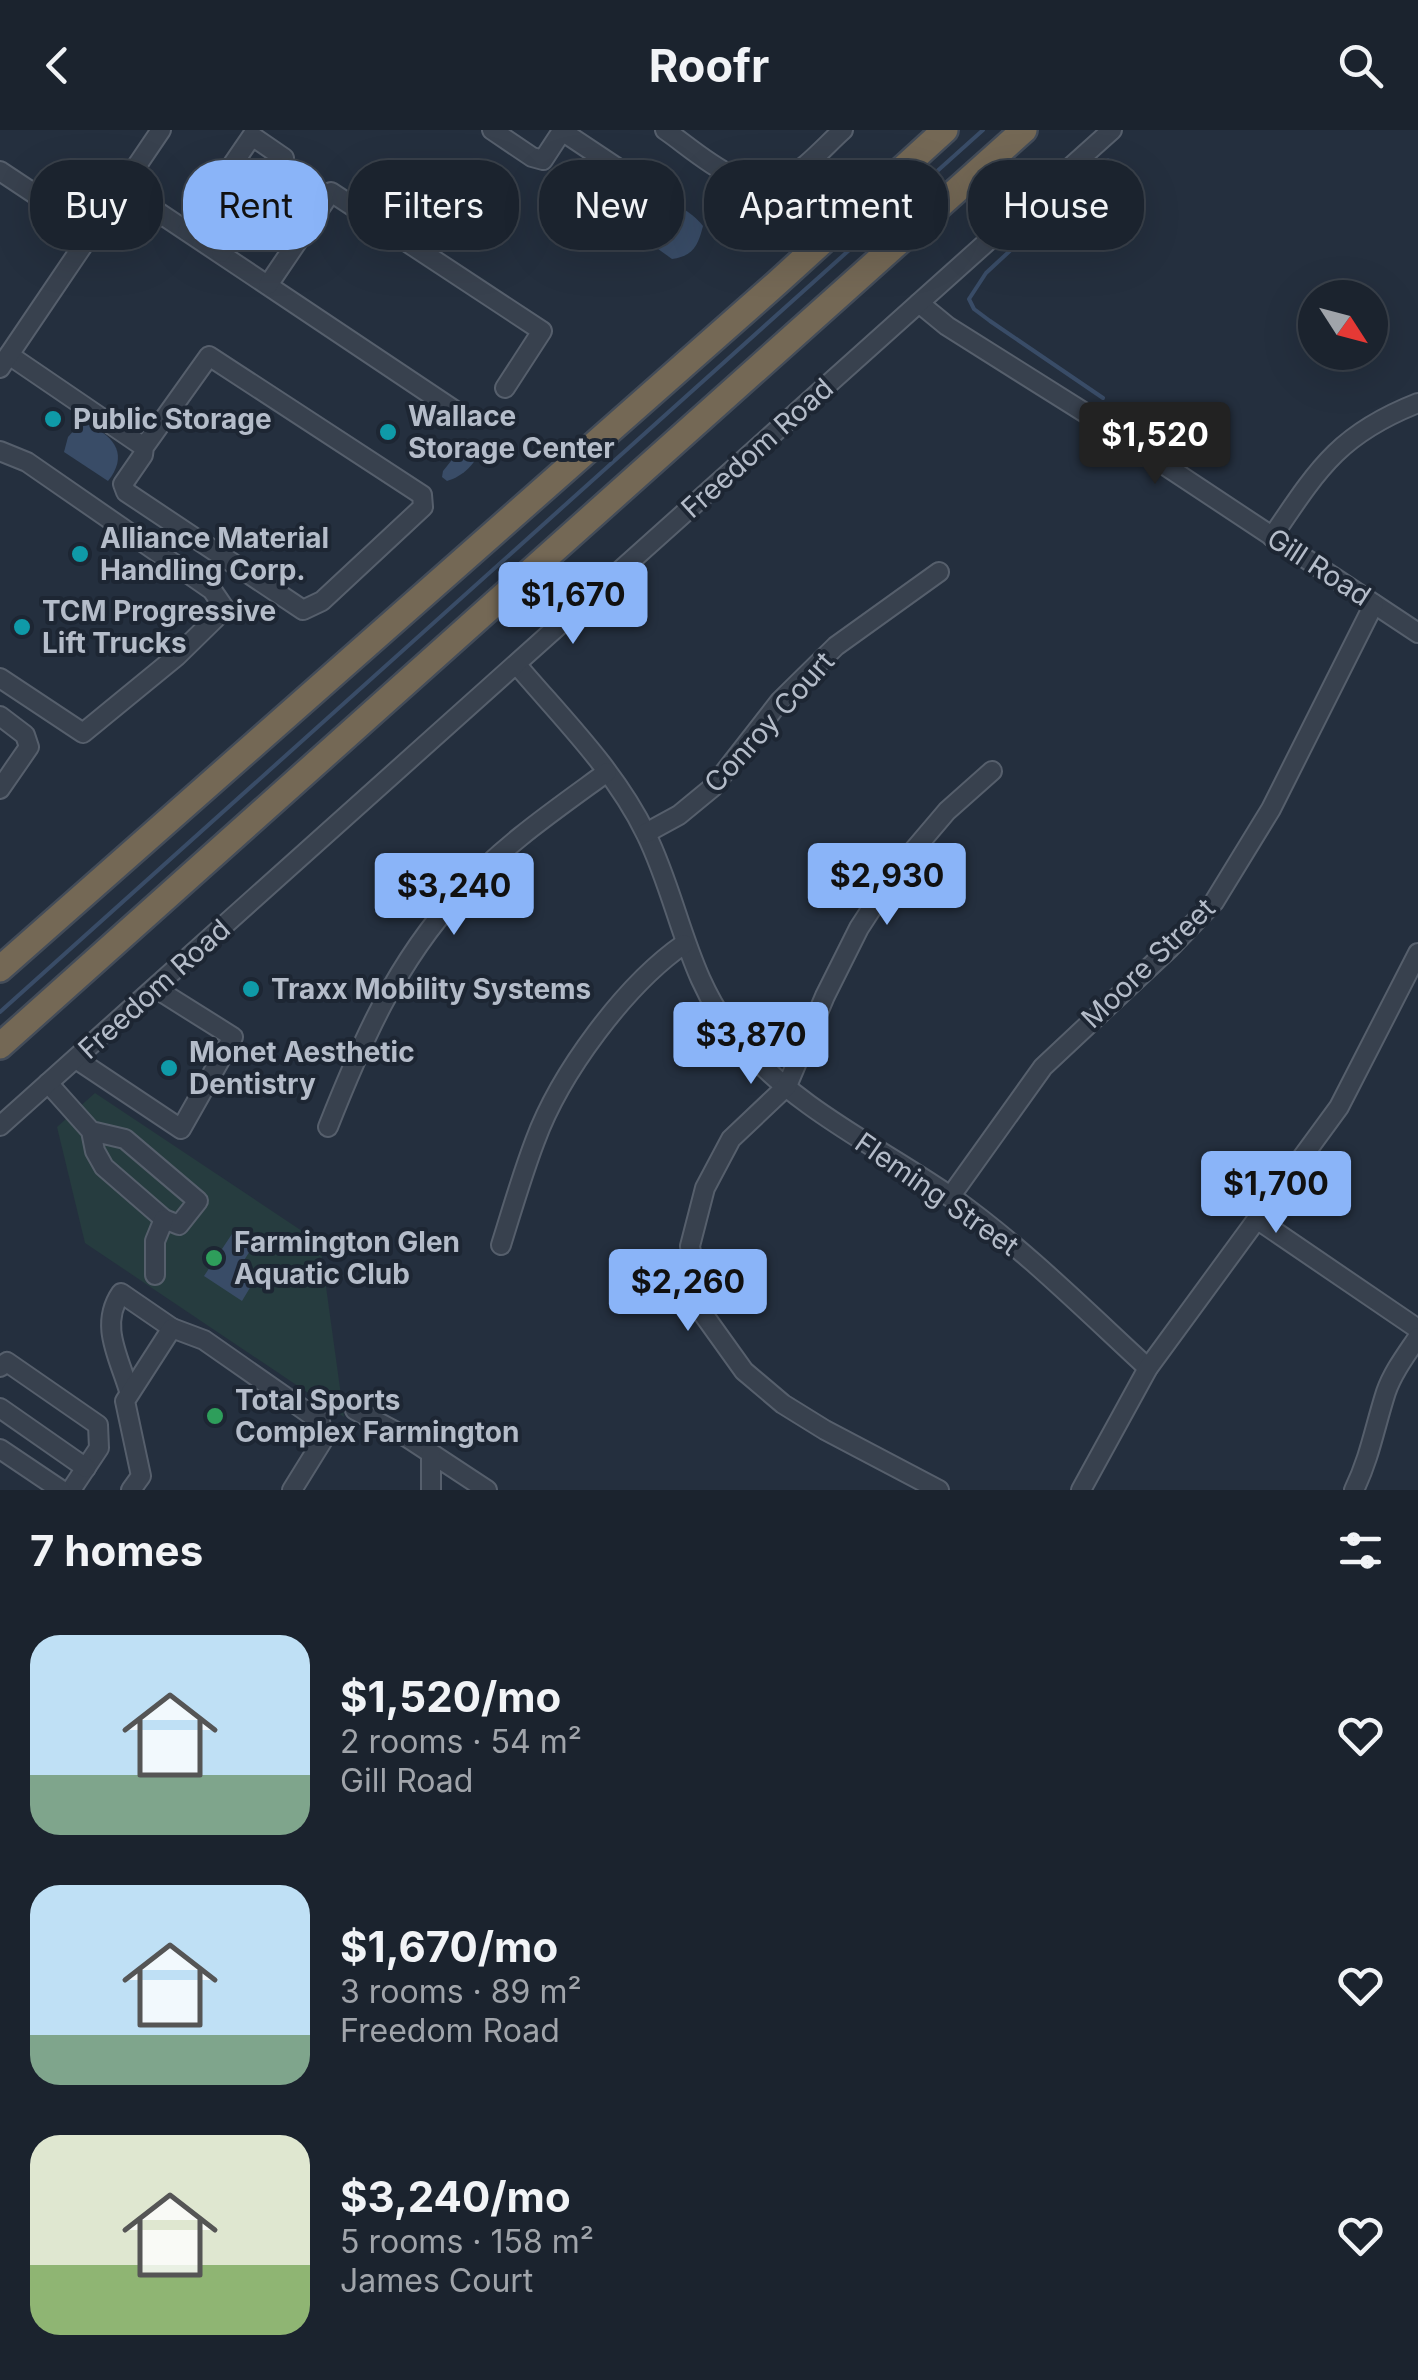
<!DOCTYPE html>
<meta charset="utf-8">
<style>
:root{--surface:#1b232e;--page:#242b36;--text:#f1f3f6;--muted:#a0a4aa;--line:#39404a;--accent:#8ab4f8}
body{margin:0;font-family:Inter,sans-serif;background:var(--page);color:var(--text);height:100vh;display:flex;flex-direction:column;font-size:38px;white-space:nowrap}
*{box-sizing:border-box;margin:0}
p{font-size:32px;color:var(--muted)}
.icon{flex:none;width:55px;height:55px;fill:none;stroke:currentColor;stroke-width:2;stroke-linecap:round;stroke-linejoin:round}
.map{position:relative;height:1360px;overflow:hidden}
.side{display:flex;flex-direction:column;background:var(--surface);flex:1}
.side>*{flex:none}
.banner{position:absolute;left:30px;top:30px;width:1360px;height:90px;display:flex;gap:20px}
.needle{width:65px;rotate:126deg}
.controls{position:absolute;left:1298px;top:150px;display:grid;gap:20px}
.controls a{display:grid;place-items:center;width:90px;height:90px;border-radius:50%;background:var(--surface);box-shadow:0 10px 40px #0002,0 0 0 2px var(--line);font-size:50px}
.price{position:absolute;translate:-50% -85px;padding:0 22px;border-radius:10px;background:var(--accent);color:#111;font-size:32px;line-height:65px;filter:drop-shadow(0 2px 5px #0008)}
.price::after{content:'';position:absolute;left:50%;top:60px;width:30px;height:22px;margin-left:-15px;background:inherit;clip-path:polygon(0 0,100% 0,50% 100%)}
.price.active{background:#222;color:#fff}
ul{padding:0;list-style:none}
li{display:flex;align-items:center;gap:30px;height:250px;padding:0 30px}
li span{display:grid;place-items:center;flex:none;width:280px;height:200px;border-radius:30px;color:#555}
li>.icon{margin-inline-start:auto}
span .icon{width:120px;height:120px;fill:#fffc;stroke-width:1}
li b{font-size:42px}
h2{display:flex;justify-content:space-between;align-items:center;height:120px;padding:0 30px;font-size:42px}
.pill{padding:0 35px;border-radius:40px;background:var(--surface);box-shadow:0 10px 40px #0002,0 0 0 2px var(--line);font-size:35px;line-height:90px}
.pill.active{background:var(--accent);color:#111}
header{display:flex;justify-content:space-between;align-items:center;height:130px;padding:0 30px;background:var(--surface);font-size:45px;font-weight:700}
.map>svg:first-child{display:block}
</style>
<header><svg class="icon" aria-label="back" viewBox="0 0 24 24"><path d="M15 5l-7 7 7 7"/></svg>Roofr<svg class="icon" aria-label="search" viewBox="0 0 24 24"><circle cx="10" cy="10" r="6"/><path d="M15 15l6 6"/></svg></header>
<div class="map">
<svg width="1418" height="1360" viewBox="0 0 1418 1360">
<rect width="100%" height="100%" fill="#242f3e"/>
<path fill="#263c3f" d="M95 963 320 1113 344 1287 85 1113 57 997Z"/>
<g fill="#394c67">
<path d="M656 70C676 74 690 80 703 96 698 116 693 126 672 129L640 106 637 86 645 73Z"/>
<path d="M89 295C116 307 128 326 108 351L64 322 68 307 77 297Z"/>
<path d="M468 310 480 316C479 332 462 347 447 351L442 347 443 341Z"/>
<path d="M232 1104 252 1118 235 1144 251 1156 242 1171 204 1146Z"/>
</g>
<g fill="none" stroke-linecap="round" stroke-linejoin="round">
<g stroke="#394c67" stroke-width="4">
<path d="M1103 268 990 191 974 179 969 169 986 143 1108 30"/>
<path d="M1119 281 1137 295"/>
<path d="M0 882 983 0"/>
</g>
<g stroke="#565f6c" stroke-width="22">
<g id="minor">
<path d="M492 0 532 27 543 30 562 1 622 41"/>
<path d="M665 0C696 21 743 68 783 50 805 40 825 16 843 0"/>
<path d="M0 41 92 102"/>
<path d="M122 58 463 286"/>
<path d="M187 101 252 6 284 28 221 123"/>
<path d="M268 155 331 62 542 201 505 258"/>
<path d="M919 173 947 196 1098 291 1418 503"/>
<path d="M9 225 144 317 143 325 123 354 126 362 303 480 322 471 423 377 422 365 209 226 144 317"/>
<path d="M0 238 161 0"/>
<path d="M0 321 27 332 212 460 225 479 177 526 83 603 0 548"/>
<path d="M1272 407C1318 339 1339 304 1418 273"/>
<path d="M517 535C562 588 615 640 646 704 680 773 686 849 739 911 796 979 881 1018 953 1068 1023 1118 1085 1180 1148 1238"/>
<path d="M0 586 25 605 29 617 0 659"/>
<path d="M646 703 679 685 713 657 780 571 836 516 939 442"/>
<path d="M76 929 181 999 233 907 155 858"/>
<path d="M48 953 91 1001 95 1021 104 1037 164 1089 179 1095 198 1071 125 1009 91 1001"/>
<path d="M0 996 1112 0"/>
<path d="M328 997C362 911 396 833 459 764 502 716 555 680 607 642"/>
<path d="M950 1067 1043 937 1170 818 1214 772 1271 679 1374 474"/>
<path d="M1258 1090 1418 1199"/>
<path d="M501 1115C512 1080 522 1045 535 1011 560 943 625 855 684 814"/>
<path d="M155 1145V1111L164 1089"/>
<path d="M0 1237 7 1232 98 1295 99 1318 71 1360"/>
<path d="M129 1261C119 1227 99 1195 121 1163L172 1198"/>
<path d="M0 1278 86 1338"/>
<path d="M355 1280 408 1308 487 1360"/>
<path d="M0 1319 61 1360"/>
<path d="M431 1325V1360"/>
<path d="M131 1360 141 1346 125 1271 172 1198 204 1210 320 1291 323 1310 292 1360"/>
<path d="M939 1360 825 1300 783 1274 744 1241 701 1181 690 1116 705 1058 731 1009 787 956 825 866 859 798 896 741 947 681 992 641"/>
<path d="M1081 1360 1148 1238 1339 977 1418 823"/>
<path d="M1354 1360C1370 1327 1375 1296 1386 1262 1393 1242 1406 1225 1418 1207"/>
</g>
</g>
<g stroke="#434c59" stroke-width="30">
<g id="highway">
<path d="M0 839 777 153 945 0"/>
<path d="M0 916 1024 0"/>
</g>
</g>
<use href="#minor" stroke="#38414e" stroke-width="18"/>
<use href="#highway" stroke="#746855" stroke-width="25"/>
</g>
<g fill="#0f9aa8" stroke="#1d2633" stroke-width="4">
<circle cx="53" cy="289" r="10"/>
<circle cx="388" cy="302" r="10"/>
<circle cx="80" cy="424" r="10"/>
<circle cx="22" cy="497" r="10"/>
<circle cx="251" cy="859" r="10"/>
<circle cx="169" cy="938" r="10"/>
</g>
<g fill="#2e9e5b" stroke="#1d2633" stroke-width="4">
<circle cx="214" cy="1128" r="10"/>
<circle cx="215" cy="1286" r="10"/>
</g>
<g text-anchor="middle" stroke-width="8" stroke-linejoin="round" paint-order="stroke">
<g font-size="28" font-weight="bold" fill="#b4bcc9" stroke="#1d2633" text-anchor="start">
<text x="408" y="296">Wallace<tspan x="408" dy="32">Storage Center</tspan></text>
<text x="73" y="299">Public Storage</text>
<text x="100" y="418">Alliance Material<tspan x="100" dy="32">Handling Corp.</tspan></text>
<text x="42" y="491">TCM Progressive<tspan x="42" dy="32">Lift Trucks</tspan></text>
<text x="271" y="869">Traxx Mobility Systems</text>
<text x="189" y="932">Monet Aesthetic<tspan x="189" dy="32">Dentistry</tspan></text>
<text x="234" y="1122">Farmington Glen<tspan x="234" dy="32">Aquatic Club</tspan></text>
<text x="235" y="1280">Total Sports<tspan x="235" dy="32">Complex Farmington</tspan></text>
</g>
<g font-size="28" fill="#b4bcc9" stroke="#1d2633">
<text transform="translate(757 318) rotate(-42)" y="10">Freedom Road</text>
<text transform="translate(1319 437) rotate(33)" y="10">Gill Road</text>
<text transform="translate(769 592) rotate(-48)" y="10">Conroy Court</text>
<text transform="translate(1148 833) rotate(-44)" y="10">Moore Street</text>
<text transform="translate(154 859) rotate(-42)" y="10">Freedom Road</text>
<text transform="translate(937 1064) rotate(35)" y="10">Fleming Street</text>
</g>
</g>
</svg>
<div class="controls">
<a><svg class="needle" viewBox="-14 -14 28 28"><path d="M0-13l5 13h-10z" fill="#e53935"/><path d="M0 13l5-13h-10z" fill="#a0a4aa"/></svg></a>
</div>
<b class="price active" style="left:1155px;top:357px">$1,520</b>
<b class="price" style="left:573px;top:517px">$1,670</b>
<b class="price" style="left:887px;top:798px">$2,930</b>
<b class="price" style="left:454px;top:808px">$3,240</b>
<b class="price" style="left:751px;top:957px">$3,870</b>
<b class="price" style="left:1276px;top:1106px">$1,700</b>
<b class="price" style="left:688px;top:1204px">$2,260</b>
<div class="banner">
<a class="pill">Buy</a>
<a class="pill active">Rent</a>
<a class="pill">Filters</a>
<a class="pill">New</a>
<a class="pill">Apartment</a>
<a class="pill">House</a>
</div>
</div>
<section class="side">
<h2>7 homes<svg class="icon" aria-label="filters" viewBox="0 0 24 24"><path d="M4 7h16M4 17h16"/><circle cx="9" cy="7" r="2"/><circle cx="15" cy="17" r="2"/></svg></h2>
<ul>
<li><span style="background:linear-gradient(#bfe0f5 70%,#7fa58c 0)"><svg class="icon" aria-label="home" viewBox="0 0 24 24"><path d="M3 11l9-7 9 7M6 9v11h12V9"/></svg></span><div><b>$1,520/mo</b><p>2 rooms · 54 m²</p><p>Gill Road</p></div><svg class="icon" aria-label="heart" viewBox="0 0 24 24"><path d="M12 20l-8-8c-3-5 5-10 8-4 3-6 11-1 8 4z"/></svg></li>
<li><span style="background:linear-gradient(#bfe0f5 75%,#7fa58c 0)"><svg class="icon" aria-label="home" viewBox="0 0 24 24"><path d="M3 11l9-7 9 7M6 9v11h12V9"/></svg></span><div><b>$1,670/mo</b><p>3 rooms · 89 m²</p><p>Freedom Road</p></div><svg class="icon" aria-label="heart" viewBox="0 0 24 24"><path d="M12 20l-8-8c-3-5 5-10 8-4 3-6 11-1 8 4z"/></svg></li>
<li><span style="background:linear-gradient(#dfe7d0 65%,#8fb573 0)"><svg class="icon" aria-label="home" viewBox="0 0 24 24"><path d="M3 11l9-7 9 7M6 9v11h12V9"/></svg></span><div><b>$3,240/mo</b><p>5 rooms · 158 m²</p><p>James Court</p></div><svg class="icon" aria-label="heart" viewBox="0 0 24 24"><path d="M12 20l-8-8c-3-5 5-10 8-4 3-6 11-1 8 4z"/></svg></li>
</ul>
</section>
